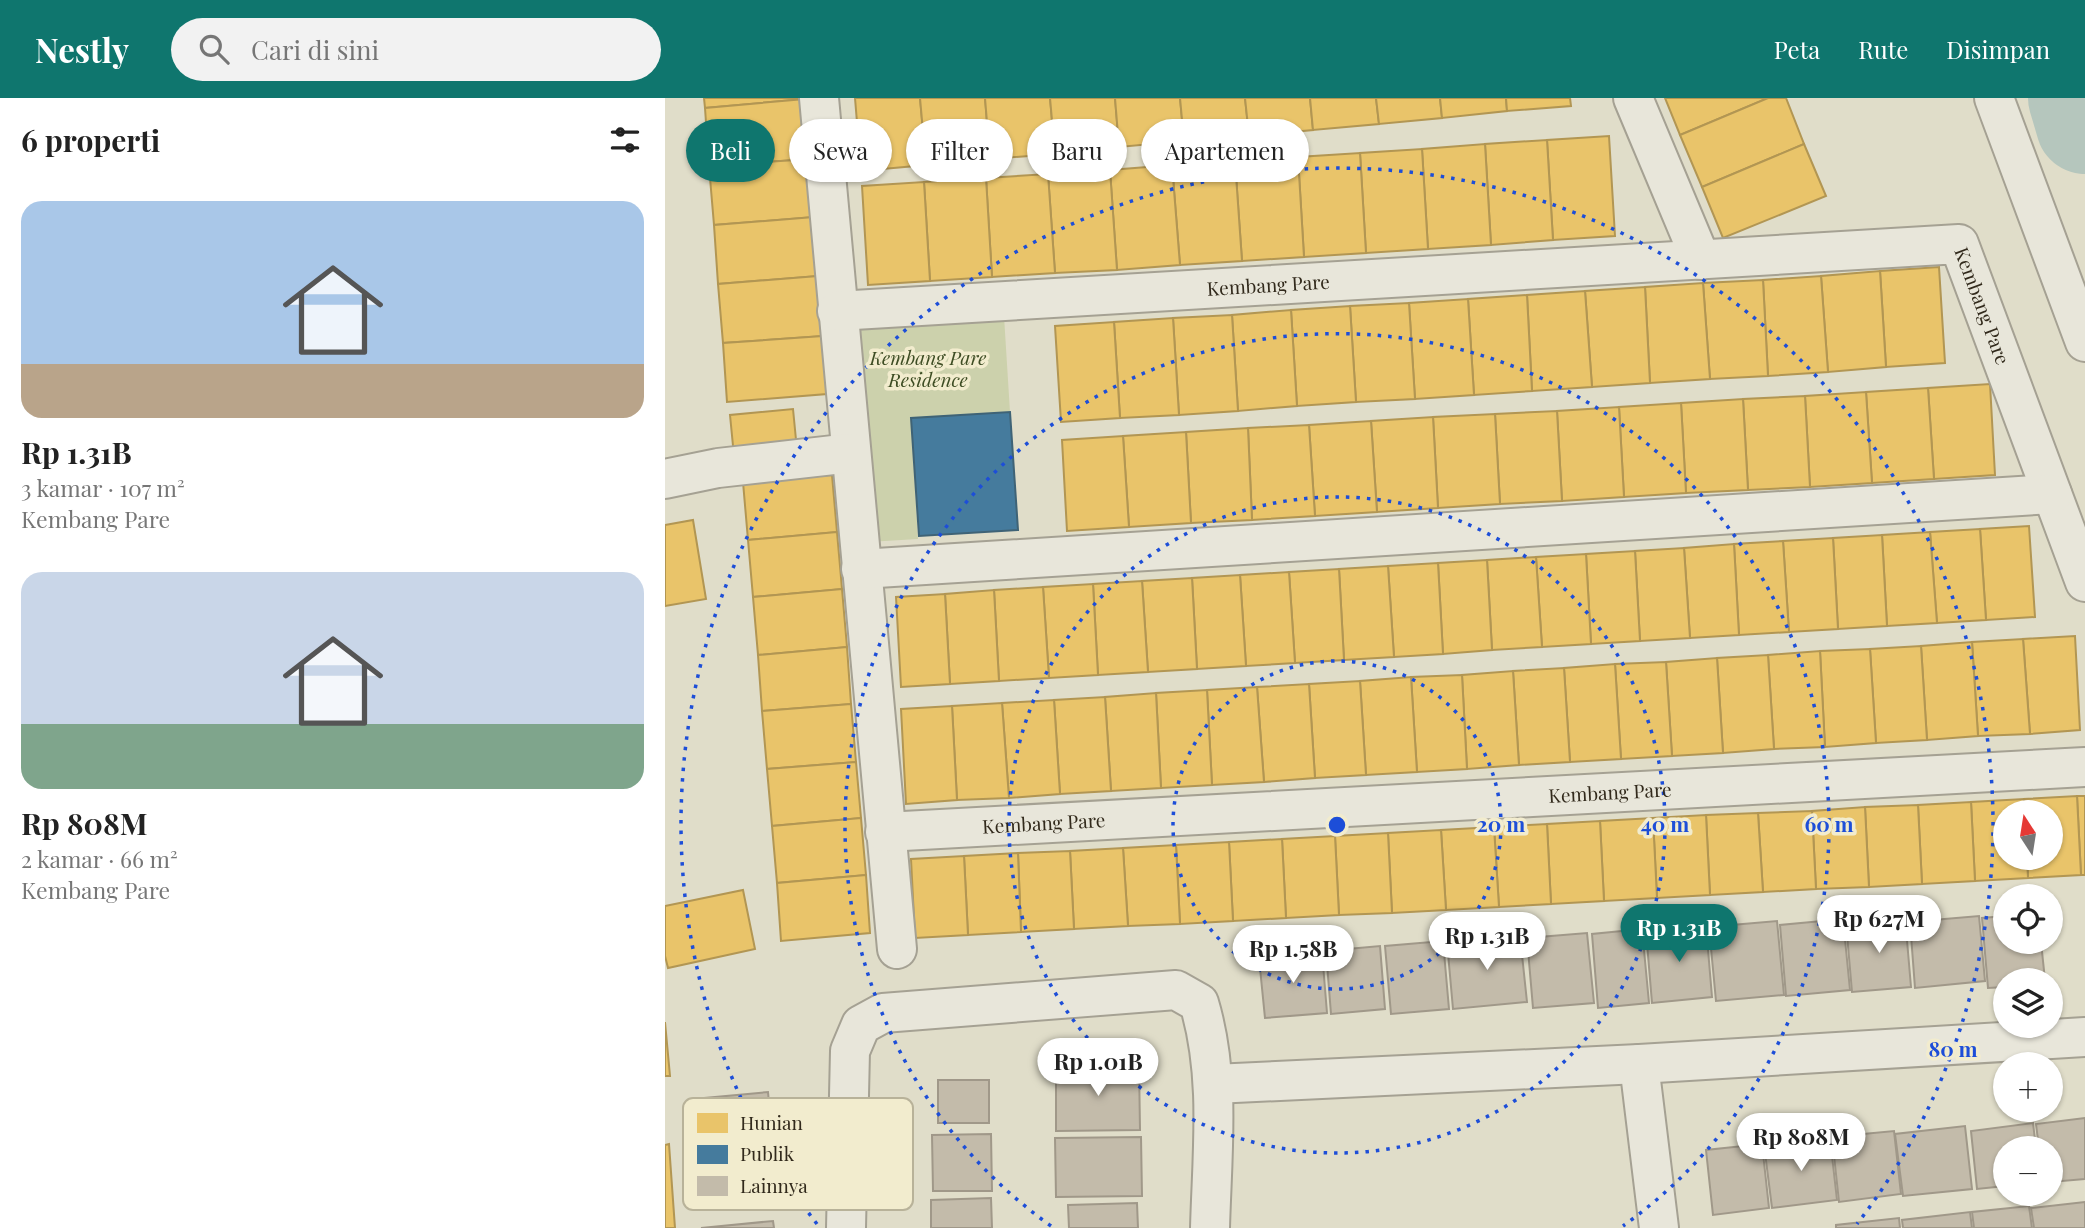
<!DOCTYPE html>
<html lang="id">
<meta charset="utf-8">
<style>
:root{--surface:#fff;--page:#f2f2f2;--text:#222;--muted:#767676;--accent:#0f766e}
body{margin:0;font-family:"Playfair Display",serif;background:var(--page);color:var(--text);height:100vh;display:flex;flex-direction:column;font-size:26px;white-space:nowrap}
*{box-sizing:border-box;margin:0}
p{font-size:23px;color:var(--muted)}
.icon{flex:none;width:38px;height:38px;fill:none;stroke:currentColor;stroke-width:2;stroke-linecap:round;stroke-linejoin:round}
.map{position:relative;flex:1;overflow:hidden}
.details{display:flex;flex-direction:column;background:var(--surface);width:665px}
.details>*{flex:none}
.hud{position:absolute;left:21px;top:21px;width:665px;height:63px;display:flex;gap:14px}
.needle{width:46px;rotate:348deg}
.buttons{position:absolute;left:1328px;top:702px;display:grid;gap:14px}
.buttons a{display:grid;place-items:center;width:70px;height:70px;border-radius:50%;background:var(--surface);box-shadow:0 2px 5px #0004;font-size:35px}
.price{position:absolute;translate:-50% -60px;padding:0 16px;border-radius:24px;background:#fff;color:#222;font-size:23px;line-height:46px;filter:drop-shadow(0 2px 4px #0008)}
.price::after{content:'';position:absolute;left:50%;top:42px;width:21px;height:16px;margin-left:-10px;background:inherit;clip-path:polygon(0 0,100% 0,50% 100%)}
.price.current{background:var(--accent);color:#fff}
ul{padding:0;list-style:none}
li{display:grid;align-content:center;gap:14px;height:371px;padding:0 21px}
li span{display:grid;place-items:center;height:217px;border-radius:21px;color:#555}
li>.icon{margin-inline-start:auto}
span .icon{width:126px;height:126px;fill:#fffc;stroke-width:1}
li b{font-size:30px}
h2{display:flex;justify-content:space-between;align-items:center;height:84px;padding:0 21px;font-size:30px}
.pill{padding:0 24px;border-radius:32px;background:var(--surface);box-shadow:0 2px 5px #0004;font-size:24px;line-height:63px}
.pill.current{background:var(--accent);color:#fff}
header{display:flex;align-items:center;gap:42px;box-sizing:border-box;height:98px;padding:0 35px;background:var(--accent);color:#fff}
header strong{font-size:33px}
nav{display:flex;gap:38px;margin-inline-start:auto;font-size:24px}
.search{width:490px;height:63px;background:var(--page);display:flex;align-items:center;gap:18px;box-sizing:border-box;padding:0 24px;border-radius:38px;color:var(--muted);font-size:26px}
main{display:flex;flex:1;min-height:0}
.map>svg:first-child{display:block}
</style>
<header>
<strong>Nestly</strong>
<div class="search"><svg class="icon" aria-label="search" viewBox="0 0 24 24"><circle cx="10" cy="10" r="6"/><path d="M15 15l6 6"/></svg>Cari di sini</div>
<nav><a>Peta</a><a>Rute</a><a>Disimpan</a></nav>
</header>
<main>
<section class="details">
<h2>6 properti<svg class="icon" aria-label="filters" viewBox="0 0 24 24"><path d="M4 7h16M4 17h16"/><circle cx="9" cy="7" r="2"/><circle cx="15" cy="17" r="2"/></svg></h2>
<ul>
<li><span style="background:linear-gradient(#a9c7e8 75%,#b9a48a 0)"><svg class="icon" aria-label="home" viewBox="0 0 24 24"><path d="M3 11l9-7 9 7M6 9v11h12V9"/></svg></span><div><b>Rp 1.31B</b><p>3 kamar · 107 m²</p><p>Kembang Pare</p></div></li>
<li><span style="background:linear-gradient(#c9d6e8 70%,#7fa58c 0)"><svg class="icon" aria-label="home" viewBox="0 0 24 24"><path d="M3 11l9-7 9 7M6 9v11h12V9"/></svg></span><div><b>Rp 808M</b><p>2 kamar · 66 m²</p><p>Kembang Pare</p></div></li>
</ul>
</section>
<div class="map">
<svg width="1420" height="1130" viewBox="0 0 1420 1130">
<rect width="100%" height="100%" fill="#e0ddc9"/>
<path fill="#ccd1ac" d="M339 218 345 314 246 320 253 441 203 444 188 228Z"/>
<g fill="#e9c46a" stroke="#b29653" stroke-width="2">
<path d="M39 0H140V1L40 10Z"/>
<path d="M190 0H255L261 67 196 73Z"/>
<path d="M255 0H320L325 61 261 67Z"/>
<path d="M320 0H385L390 56 325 61Z"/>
<path d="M385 0H450L454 49 390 56Z"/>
<path d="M450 0H515L519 43 454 49Z"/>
<path d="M515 0H580L584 38 519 43Z"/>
<path d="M580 0H645L648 32 584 38Z"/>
<path d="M645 0H711L714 26 648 32Z"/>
<path d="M711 0H775L777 20 714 26Z"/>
<path d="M775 0H841L842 13 777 20Z"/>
<path d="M841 0H905L906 8 842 13Z"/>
<path d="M1000 0H1103L1015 37Z"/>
<path d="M1103 0H1121L1139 46 1037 89 1015 37Z"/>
<path d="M140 1 145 61 44 68 40 10Z"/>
<path d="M944 38 950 138 888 142 882 42Z"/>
<path d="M882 42 888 142 826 147 820 46Z"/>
<path d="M820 46 826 147 763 151 757 51Z"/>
<path d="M1139 46 1161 98 1058 140 1037 89Z"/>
<path d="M757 51 763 151 701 155 695 55Z"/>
<path d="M695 55 701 155 639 159 633 59Z"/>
<path d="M633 59 639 159 577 163 570 63Z"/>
<path d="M145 61 149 119 49 127 44 68Z"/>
<path d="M570 63 577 163 515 167 507 67Z"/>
<path d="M507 67 515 167 452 172 445 72Z"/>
<path d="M445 72 452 172 390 175 383 76Z"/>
<path d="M383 76 390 175 327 179 321 80Z"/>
<path d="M321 80 327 179 265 183 259 84Z"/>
<path d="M259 84 265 183 203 187 197 88Z"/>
<path d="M149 119 153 178 53 186 49 127Z"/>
<path d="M1274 169 1280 265 1221 269 1215 173Z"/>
<path d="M1215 173 1221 269 1163 274 1156 178Z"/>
<path d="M153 178 158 238 58 245 53 186Z"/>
<path d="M1156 178 1163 274 1103 278 1098 182Z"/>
<path d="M1098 182 1103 278 1045 281 1038 185Z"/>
<path d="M1038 185 1045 281 985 285 980 189Z"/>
<path d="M980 189 985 285 927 289 920 193Z"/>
<path d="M920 193 927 289 867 293 862 197Z"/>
<path d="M862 197 867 293 809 297 803 201Z"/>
<path d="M803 201 809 297 750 301 744 205Z"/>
<path d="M744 205 750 301 691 304 685 208Z"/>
<path d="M685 208 691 304 632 308 626 212Z"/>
<path d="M626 212 632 308 573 313 567 217Z"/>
<path d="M567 217 573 313 514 317 508 220Z"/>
<path d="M508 220 514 317 455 320 449 224Z"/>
<path d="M449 224 455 320 396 324 390 228Z"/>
<path d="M158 238 162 296 62 304 58 245Z"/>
<path d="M1325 286 1330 377 1269 381 1263 290Z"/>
<path d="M1263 290 1269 381 1207 385 1201 294Z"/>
<path d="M1201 294 1207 385 1145 389 1140 298Z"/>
<path d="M1140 298 1145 389 1083 392 1078 301Z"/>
<path d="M1078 301 1083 392 1021 395 1016 305Z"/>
<path d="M1016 305 1021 395 959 399 954 309Z"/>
<path d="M954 309 959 399 897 403 892 313Z"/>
<path d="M128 311 132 352 69 358 65 317Z"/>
<path d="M892 313 897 403 835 406 830 316Z"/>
<path d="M830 316 835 406 773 410 768 319Z"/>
<path d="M768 319 773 410 712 414 706 323Z"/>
<path d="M706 323 712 414 650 418 644 327Z"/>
<path d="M644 327 650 418 587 422 583 330Z"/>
<path d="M583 330 587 422 526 425 521 334Z"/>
<path d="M521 334 526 425 464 429 458 338Z"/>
<path d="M458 338 464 429 402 433 397 342Z"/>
<path d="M167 377 172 434 83 442 78 384Z"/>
<path d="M28 422 41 501 0 508V427Z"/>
<path d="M1364 428 1370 519 1321 522 1315 431Z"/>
<path d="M1315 431 1321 522 1272 525 1265 434Z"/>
<path d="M172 434 177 491 88 499 83 442Z"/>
<path d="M1265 434 1272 525 1222 528 1217 437Z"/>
<path d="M1217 437 1222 528 1173 531 1168 440Z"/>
<path d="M1168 440 1173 531 1124 534 1118 443Z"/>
<path d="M1118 443 1124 534 1074 537 1069 446Z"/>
<path d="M1069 446 1074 537 1025 540 1019 450Z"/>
<path d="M1019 450 1025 540 975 543 970 453Z"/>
<path d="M970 453 975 543 926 546 921 456Z"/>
<path d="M921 456 926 546 877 549 871 459Z"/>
<path d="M871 459 877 549 827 552 822 462Z"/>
<path d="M822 462 827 552 778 556 773 465Z"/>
<path d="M773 465 778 556 729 559 723 468Z"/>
<path d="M723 468 729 559 679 562 674 471Z"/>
<path d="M674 471 679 562 630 565 624 474Z"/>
<path d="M624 474 630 565 581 568 575 477Z"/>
<path d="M575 477 581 568 532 571 527 480Z"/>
<path d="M527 480 532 571 483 574 477 483Z"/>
<path d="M477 483 483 574 433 577 428 486Z"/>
<path d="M428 486 433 577 384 580 378 489Z"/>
<path d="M378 489 384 580 334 583 329 492Z"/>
<path d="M177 491 182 549 93 557 88 499Z"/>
<path d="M329 492 334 583 285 586 280 496Z"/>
<path d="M280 496 285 586 236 589 231 499Z"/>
<path d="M1410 538 1415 632 1365 636 1358 541Z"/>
<path d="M1358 541 1365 636 1313 638 1307 544Z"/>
<path d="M1307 544 1313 638 1262 642 1256 548Z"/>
<path d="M1256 548 1262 642 1211 645 1205 551Z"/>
<path d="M182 549 186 606 97 613 93 557Z"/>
<path d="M1205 551 1211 645 1160 649 1155 553Z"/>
<path d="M1155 553 1160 649 1109 651 1103 557Z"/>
<path d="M1103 557 1109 651 1058 655 1052 560Z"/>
<path d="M1052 560 1058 655 1007 658 1001 564Z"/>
<path d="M1001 564 1007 658 956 661 950 566Z"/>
<path d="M950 566 956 661 905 664 899 570Z"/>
<path d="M899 570 905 664 854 667 848 573Z"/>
<path d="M848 573 854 667 802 671 797 577Z"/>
<path d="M797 577 802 671 752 674 746 579Z"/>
<path d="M746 579 752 674 701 677 695 583Z"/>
<path d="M695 583 701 677 650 680 644 586Z"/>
<path d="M644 586 650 680 599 684 592 589Z"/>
<path d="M592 589 599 684 547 687 542 592Z"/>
<path d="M542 592 547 687 496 690 491 595Z"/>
<path d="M491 595 496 690 446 693 440 599Z"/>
<path d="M440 599 446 693 395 696 389 602Z"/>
<path d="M389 602 395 696 344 700 337 605Z"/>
<path d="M337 605 344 700 292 702 287 608Z"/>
<path d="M186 606 191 664 102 671 97 613Z"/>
<path d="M287 608 292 702 241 706 236 611Z"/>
<path d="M191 664 196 720 107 728 102 671Z"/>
<path d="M1412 698H1420V777H1416Z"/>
<path d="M1412 698 1416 777 1363 780 1362 760H1386V714H1360L1359 701Z"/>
<path d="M1359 701 1360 714H1340V760H1362L1363 780 1310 783 1306 704Z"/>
<path d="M1306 704 1310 783 1257 786 1253 707Z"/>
<path d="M1253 707 1257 786 1204 789 1200 709Z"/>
<path d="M1200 709 1204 789 1151 791 1147 713Z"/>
<path d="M1147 713 1151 791 1098 794 1093 715Z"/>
<path d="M1093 715 1098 794 1045 797 1041 717Z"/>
<path d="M1041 717 1045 797 992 800 988 720Z"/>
<path d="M196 720 201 777 112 785 107 728Z"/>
<path d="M988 720 992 800 939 803 935 723Z"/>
<path d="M935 723 939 803 886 806 882 726Z"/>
<path d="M882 726 886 806 834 809 829 729Z"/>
<path d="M829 729 834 809 781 812 776 732Z"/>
<path d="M776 732 781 812 727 815 723 735Z"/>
<path d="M723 735 727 815 674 817 670 738Z"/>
<path d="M670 738 674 817 621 820 617 741Z"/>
<path d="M617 741 621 820 568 823 564 744Z"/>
<path d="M564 744 568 823 515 826 511 747Z"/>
<path d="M511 747 515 826 463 828 458 750Z"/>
<path d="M458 750 463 828 409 831 405 753Z"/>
<path d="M405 753 409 831 356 834 353 755Z"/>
<path d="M353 755 356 834 303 837 299 758Z"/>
<path d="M299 758 303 837 250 840 246 761Z"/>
<path d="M201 777 205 835 116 843 112 785Z"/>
<path d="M78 792 90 851 3 870 0 858V808Z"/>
<path d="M0 924 5 978H0Z"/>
<path d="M4 1046 10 1130H0V1047Z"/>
</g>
<path fill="#457b9d" stroke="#3f6376" stroke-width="2" d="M345 314 353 432 254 438 246 320Z"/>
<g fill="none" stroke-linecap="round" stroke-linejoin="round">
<path stroke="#b5c6bd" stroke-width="98" d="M1412 0 1420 27"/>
</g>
<g fill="#c3bbaa" stroke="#a09889" stroke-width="2">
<path d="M1314 818 1320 883 1250 890 1245 824Z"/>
<path d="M1340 818V844H1376L1380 882H1340V889L1323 890 1317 820Z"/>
<path d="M1240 819 1246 889 1187 894 1181 825Z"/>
<path d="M1178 821 1185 892 1121 898 1115 827Z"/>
<path d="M1112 823 1119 897 1051 903 1044 829Z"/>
<path d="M1041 828 1047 899 987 905 981 833Z"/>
<path d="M977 831 984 905 933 910 927 836Z"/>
<path d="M922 835 929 905 868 910 862 840Z"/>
<path d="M855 838 862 904 788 911 782 844Z"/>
<path d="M778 843 784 911 726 916 720 848Z"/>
<path d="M715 848 720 911 666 916 661 853Z"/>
<path d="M657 854 662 915 600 920 594 860Z"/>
<path d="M474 967 475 1032 391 1033V969Z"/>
<rect x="273" y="982" width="51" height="43"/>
<path d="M103 994 113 1104 50 1110 40 1000Z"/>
<path d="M1420 1020V1081L1386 1084V1050H1374L1371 1026Z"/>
<path d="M1368 1025 1371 1050H1340V1088L1312 1091 1306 1033Z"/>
<path d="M1300 1028 1307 1091 1238 1098 1230 1036Z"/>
<path d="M1229 1033 1236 1096 1174 1104 1167 1039Z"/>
<path d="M326 1036 327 1093H268L267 1037Z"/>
<path d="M476 1039 477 1098 391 1099 390 1040Z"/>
<path d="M1165 1040 1172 1102 1107 1110 1099 1047Z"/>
<path d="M1097 1046 1104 1110 1048 1117 1041 1052Z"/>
<path d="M326 1100 327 1130H266V1102Z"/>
<path d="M1420 1104V1130H1369L1366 1110Z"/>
<path d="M472 1105 473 1130H404L403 1107Z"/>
<path d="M1364 1108 1367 1130H1309L1307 1114Z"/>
<path d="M1305 1114 1307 1130H1238L1237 1122Z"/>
<path d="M1234 1120 1235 1130H1171V1127Z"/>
<path d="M108 1123 109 1130H36Z"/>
</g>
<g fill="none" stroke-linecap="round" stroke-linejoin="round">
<g stroke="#a5a193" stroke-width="42">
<g id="minor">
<path d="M154 0 232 851"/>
<path d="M968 0 1036 162"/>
<path d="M1329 0 1420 244"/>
<path id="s1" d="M172 213 1294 146 1420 484"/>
<path d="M0 381 53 370 186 355"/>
<path d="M196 471 1387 396"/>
<path id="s2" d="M220 734 1420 669"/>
<path d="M974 966 994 1130"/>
<path d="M549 986 974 966 1420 939"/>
<path d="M181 1130 185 953 196 927 218 915 511 892 534 905C556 978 547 1055 545 1130"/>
</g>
</g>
<use href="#minor" stroke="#e8e6da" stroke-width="38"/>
</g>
<g fill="none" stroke="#1d4ed8" stroke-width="3.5" stroke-dasharray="3.5 7">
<circle cx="672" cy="727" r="164"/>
<circle cx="672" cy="727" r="328"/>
<path d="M386 1128A492 492 0 1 1 958 1128"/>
<path d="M152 1126A656 656 0 1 1 1192 1126"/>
</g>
<g text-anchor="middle" stroke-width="7" stroke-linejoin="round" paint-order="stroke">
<g font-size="19" fill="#322a1c" stroke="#f2ecce">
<text dy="7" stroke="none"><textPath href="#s1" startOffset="432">Kembang Pare</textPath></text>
<text dy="7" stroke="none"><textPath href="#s1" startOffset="1190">Kembang Pare</textPath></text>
<text dy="7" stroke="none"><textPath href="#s2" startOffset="726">Kembang Pare</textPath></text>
<text dy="7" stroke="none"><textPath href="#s2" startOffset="159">Kembang Pare</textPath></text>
</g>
<g font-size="19" font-style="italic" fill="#3e4d24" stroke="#f2ecce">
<text x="263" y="267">Kembang Pare<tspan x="263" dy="22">Residence</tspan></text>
</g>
</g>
<rect x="18" y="1000" width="230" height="112" rx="10" fill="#f2ecce" stroke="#b8b299" stroke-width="2"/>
<rect x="32" y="1015" width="31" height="20" fill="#e9c46a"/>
<rect x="32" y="1047" width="31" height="19" fill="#457b9d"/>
<rect x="32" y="1078" width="31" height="20" fill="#c3bbaa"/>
<g font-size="19" fill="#322a1c">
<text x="75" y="1032">Hunian</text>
<text x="75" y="1063">Publik</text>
<text x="75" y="1095">Lainnya</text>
</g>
<circle cx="672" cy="727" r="10" fill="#1d4ed8" stroke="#f2ecce" stroke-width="3.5"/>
<g font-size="21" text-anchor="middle" font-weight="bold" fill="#1d4ed8" stroke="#f2ecce" stroke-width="7" stroke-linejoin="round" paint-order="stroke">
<text x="836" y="734">20 m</text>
<text x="1000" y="734">40 m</text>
<text x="1164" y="734">60 m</text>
<text x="1288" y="959">80 m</text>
</g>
</svg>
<div class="buttons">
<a><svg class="needle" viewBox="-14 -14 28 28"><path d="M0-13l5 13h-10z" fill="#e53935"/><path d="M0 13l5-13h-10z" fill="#767676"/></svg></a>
<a><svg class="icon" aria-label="locate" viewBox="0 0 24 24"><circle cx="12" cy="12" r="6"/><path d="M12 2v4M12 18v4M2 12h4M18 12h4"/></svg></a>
<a><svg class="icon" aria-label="layers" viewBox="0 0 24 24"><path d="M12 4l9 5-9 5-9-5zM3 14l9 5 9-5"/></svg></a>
<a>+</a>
<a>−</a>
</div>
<b class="price" style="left:1214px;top:857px">Rp 627M</b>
<b class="price current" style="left:1014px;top:866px">Rp 1.31B</b>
<b class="price" style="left:822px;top:874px">Rp 1.31B</b>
<b class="price" style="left:628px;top:887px">Rp 1.58B</b>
<b class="price" style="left:433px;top:1000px">Rp 1.01B</b>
<b class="price" style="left:1136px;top:1075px">Rp 808M</b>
<div class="hud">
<a class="pill current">Beli</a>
<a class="pill">Sewa</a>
<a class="pill">Filter</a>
<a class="pill">Baru</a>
<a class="pill">Apartemen</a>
</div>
</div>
</main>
